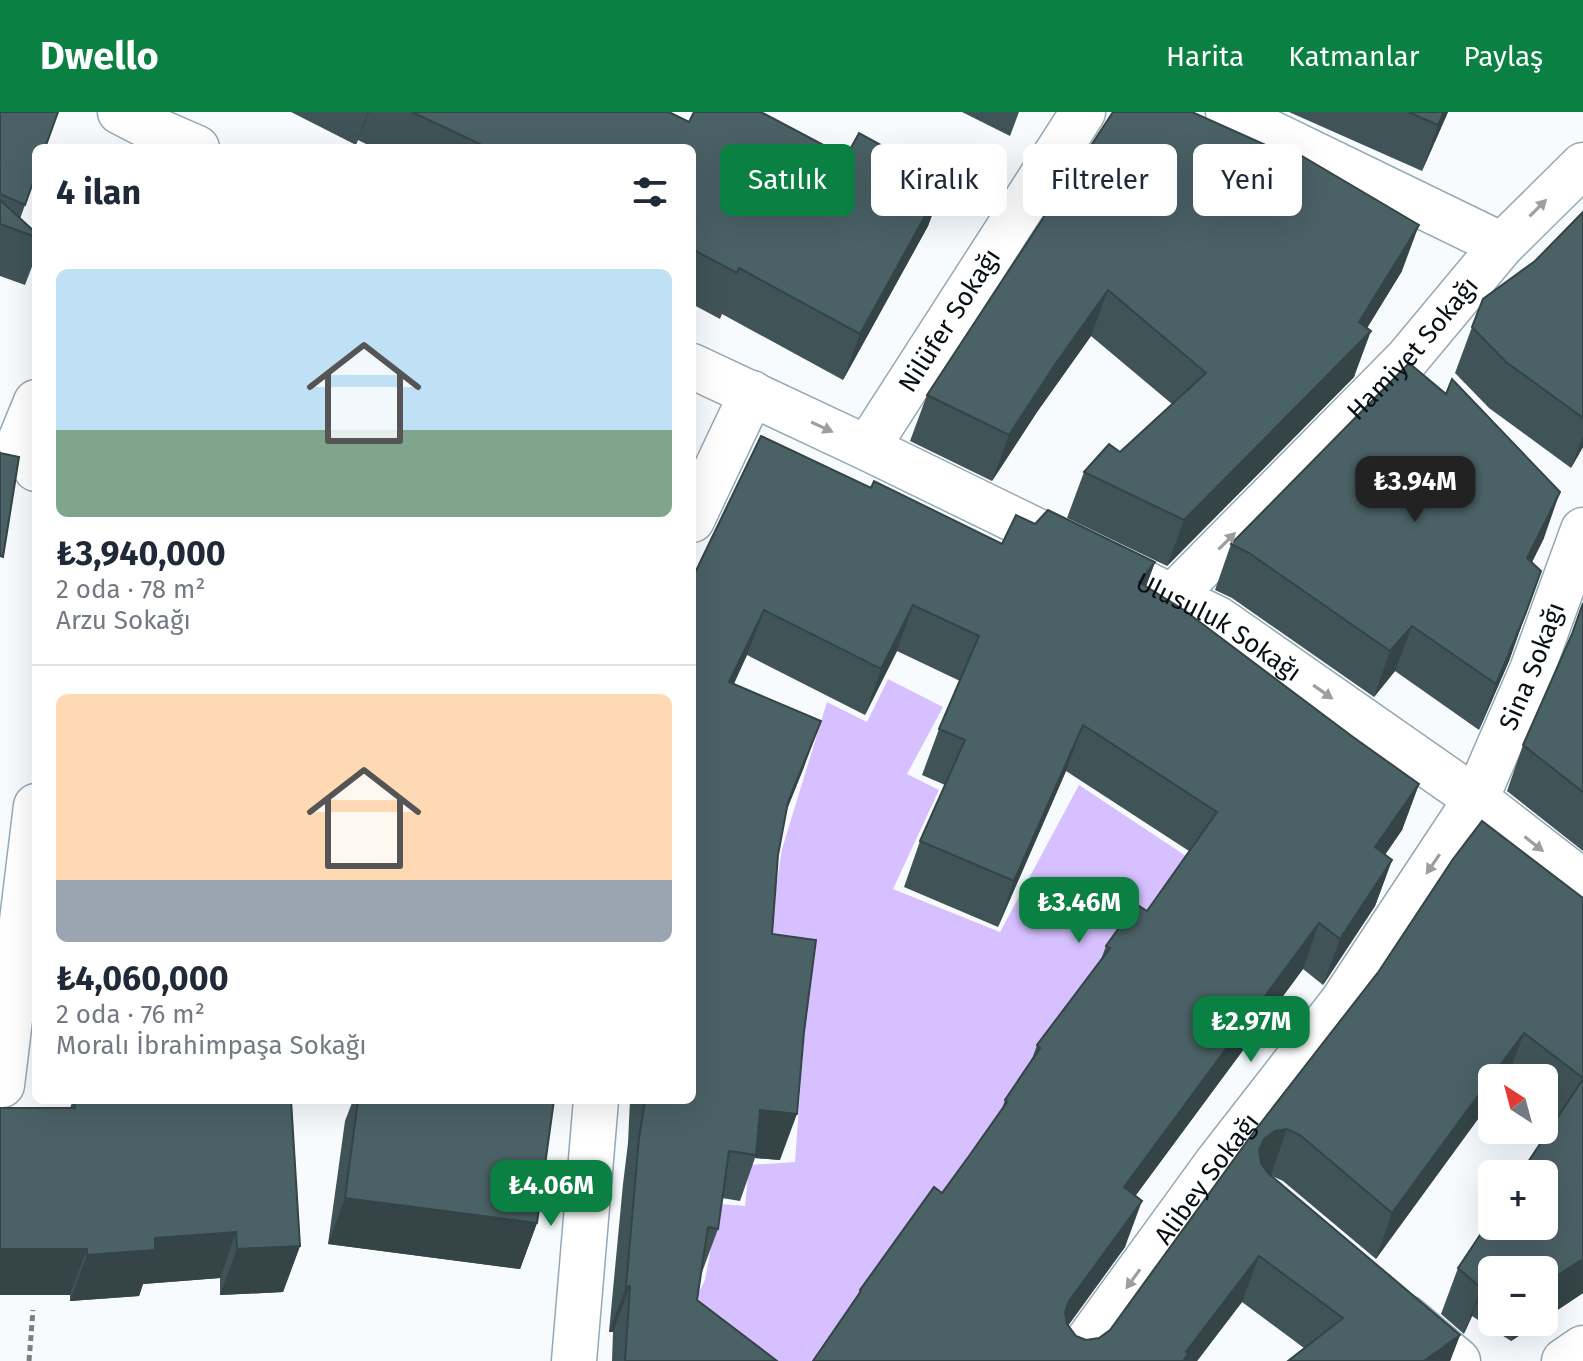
<!DOCTYPE html>
<html lang="tr">
<meta charset="utf-8">
<style>
:root{--surface:#fff;--page:#f2f2f3;--text:#1f2937;--muted:#747a83;--line:#e0e1e3;--accent:#0b8043}
body{margin:0;font-family:"Fira Sans",sans-serif;background:var(--page);color:var(--text);height:100vh;display:flex;flex-direction:column;font-size:30px;white-space:nowrap}
*{box-sizing:border-box;margin:0}
p{font-size:26px;color:var(--muted)}
.icon{flex:none;width:44px;height:44px;fill:none;stroke:currentColor;stroke-width:2;stroke-linecap:round;stroke-linejoin:round}
.map{position:relative;flex:1;overflow:hidden}
.side{position:absolute;left:32px;top:32px;width:664px;height:960px;display:flex;flex-direction:column;background:var(--surface);border-radius:12px;box-shadow:0 8px 32px #0002}
.side>*{flex:none}
.top-card{position:absolute;left:720px;top:32px;width:742px;height:72px;display:flex;gap:16px}
.needle{width:52px;rotate:324deg}
.fabs{position:absolute;left:1478px;top:952px;display:grid;gap:16px}
.fabs a{display:grid;place-items:center;width:80px;height:80px;border-radius:12px;background:var(--surface);box-shadow:0 8px 32px #0002;font-size:40px}
.price{position:absolute;translate:-50% -68px;padding:0 18px;border-radius:16px;background:var(--accent);color:#fff;font-size:26px;line-height:52px;filter:drop-shadow(0 2px 4px #0008)}
.price::after{content:'';position:absolute;left:50%;top:48px;width:24px;height:18px;margin-left:-12px;background:inherit;clip-path:polygon(0 0,100% 0,50% 100%)}
.price.active{background:#222;color:#fff}
ul{padding:0;list-style:none}
li{display:grid;align-content:center;gap:16px;height:424px;padding:0 24px}
li+li{border-top:2px solid var(--line)}
li span{display:grid;place-items:center;height:248px;border-radius:12px;color:#555}
li>.icon{margin-inline-start:auto}
span .icon{width:144px;height:144px;fill:#fffc;stroke-width:1}
li b{font-size:34px}
h2{display:flex;justify-content:space-between;align-items:center;height:96px;padding:0 24px;font-size:34px}
.tag{padding:0 28px;border-radius:12px;background:var(--surface);box-shadow:0 8px 32px #0002;font-size:28px;line-height:72px}
.tag.active{background:var(--accent);color:#fff}
header{display:flex;align-items:center;gap:48px;box-sizing:border-box;height:112px;padding:0 40px;background:var(--accent);color:#fff}
header strong{font-size:38px}
nav{display:flex;gap:44px;margin-inline-start:auto;font-size:28px}
.map>svg:first-child{display:block}
</style>
<header>
<strong>Dwello</strong>
<nav><a>Harita</a><a>Katmanlar</a><a>Paylaş</a></nav>
</header>
<div class="map">
<svg width="1583" height="1249" viewBox="0 0 1583 1249">
<rect width="100%" height="100%" fill="#f7fbfe"/>
<path fill="#d7c0ff" d="M888 567 943 595 907 662 939 678 893 777 1000 820 1079 673 1189 746 827 1249H741L683 1212 705 1168 719 1092 745 1094 749 1053 795 1050 808 870 764 855 782 737 827 590 867 610Z"/>
<g fill="none" stroke-linecap="round" stroke-linejoin="round">
<g stroke="#95a8b5" stroke-width="47">
<g id="minor">
<path d="M120 0 149 15 197 36"/>
<path d="M1228 0 1502 133"/>
<path id="s1" d="M692 254 867 336 1218 507 1476 687 1583 770"/>
<path d="M36 290 20 329 36 357"/>
<path id="s2" d="M867 336 1083 0"/>
<path d="M692 408 752 281"/>
<path id="s3" d="M1172 485 1407 247 1502 133 1583 53"/>
<path d="M2 973 36 694"/>
<path d="M1407 1206 1458 1249"/>
<path d="M574 1249 596 988"/>
<path id="s4" d="M1073 1249 1216 1052 1342 890 1476 687 1532 558 1583 418"/>
</g>
</g>
<g stroke="#95a8b5" stroke-width="47">
<path id="major" d="M1564 1249 1583 1236"/>
</g>
<path stroke="#7b8084" stroke-width="5" stroke-dasharray="6 4" stroke-linecap="butt" d="M29 1249 33 1198"/>
<use href="#minor" stroke="#fff" stroke-width="44"/>
<use href="#major" stroke="#fff" stroke-width="44"/>
</g>
<g fill="#405357">
<path d="M0 0 36 62 20 107 36 121V144L25 173 0 164Z"/>
<path d="M291 0H669L689 10 945 68 928 114 843 268 722 202 720 207 692 192V36H374L358 28 356 33Z"/>
<path d="M962 0H1019L1010 24Z"/>
<path d="M1289 0H1448L1422 59Z"/>
<path d="M1089 36 1402 159 1367 216 1354 265 1167 454 1067 406 1084 360 1120 340 1172 292 1091 224 1037 300 992 369 910 329 927 283Z"/>
<path d="M1583 100V335L1571 356 1489 296 1455 261 1472 215 1535 149Z"/>
<path d="M871 376 1002 432 1035 412 1155 450 1146 474 1419 672 1402 718 1385 743 1392 748 1375 794 1323 873 1303 857 1135 1084 1125 1135 1068 1214 1076 1224 1086 1228 1099 1226 1110 1218 1253 1021 1583 786V1181L1544 1207V1158H1492V1210H1540L1511 1229 1472 1204 1464 1222 1441 1202 1458 1156 1558 1005 1544 995V966H1492L1376 1147 1283 1069 1270 1063 1460 1223 1450 1249H1288L1304 1236 1242 1190 1197 1249 857 1185 860 1178 942 1081 1001 1000 1005 988 1031 950 1037 933 1100 850 1106 834 1147 799 1189 739 1066 659 998 815 904 775 920 729 945 673 922 663 939 617 960 569 897 539 865 603 747 543 734 572 804 655 786 700 778 743 772 822 780 1048 755 1046 740 1089 722 1086 718 1117 701 1163 697 1188 777 1249H612L613 1220H609L623 1072 628 1031 630 988H692V467Z"/>
<path d="M1544 426 1532 450 1541 459 1509 549 1479 618 1395 559 1374 585 1232 486 1215 478 1231 432Z"/>
<path d="M1583 491V739L1507 679 1523 633 1572 522Z"/>
<path d="M73 988H291L300 1134 283 1180 220 1183V1166L143 1172 139 1184 70 1189V1183H0V996H70Z"/>
<path d="M353 988H550L537 1111 520 1157 328 1132 345 1009Z"/>
</g>
<g fill="#344447">
<path d="M368 0H369L356 33Z"/>
<path d="M1444 0H1448L1422 59 1438 13Z"/>
<path d="M945 68 928 114 843 268 860 222Z"/>
<path d="M1419 113 1402 159 1356 234 1371 219 1354 265 1167 454 1184 408 1359 210Z"/>
<path d="M1108 178 1091 224 1037 300 992 369 1009 323 1054 254Z"/>
<path d="M1583 324V335L1571 356Z"/>
<path d="M1560 380 1544 426 1511 492 1527 446Z"/>
<path d="M1155 450 1138 496 1139 470Z"/>
<path d="M913 493 897 539 865 603 881 557Z"/>
<path d="M764 498 747 543 712 616 729 570Z"/>
<path d="M1525 503 1509 549 1479 618 1496 572Z"/>
<path d="M1412 514 1395 559 1374 585 1390 539Z"/>
<path d="M821 609 804 655 771 736 788 690Z"/>
<path d="M1083 613 1066 659 998 815 1014 769Z"/>
<path d="M1419 672 1402 718 1358 781 1375 735Z"/>
<path d="M1392 748 1375 794 1323 873 1340 827Z"/>
<path d="M1319 811 1303 857 1108 1121 1124 1075Z"/>
<path d="M1524 921 1507 966H1492V988L1376 1147 1392 1101Z"/>
<path d="M760 998 797 1002 780 1048 755 1046Z"/>
<path d="M1287 1017 1271 1063 1242 1084 1264 1027 1275 1019Z"/>
<path d="M345 1086 537 1111 520 1157 328 1132Z"/>
<path d="M1142 1089 1125 1135 1052 1235 1069 1189Z"/>
<path d="M236 1120 220 1166 143 1172 139 1184 70 1189 87 1143 155 1126Z"/>
<path d="M300 1134 283 1180 220 1183 237 1137Z"/>
<path d="M0 1137H87L70 1183H0Z"/>
<path d="M1259 1144 1242 1190 1197 1249H1183L1186 1240Z"/>
<path d="M1583 1147V1181L1544 1207V1172Z"/>
<path d="M1489 1158 1472 1204 1464 1222 1481 1176Z"/>
<path d="M630 1174 613 1220H609L626 1175Z"/>
<path d="M1518 1210H1540L1511 1229Z"/>
<path d="M1460 1223 1450 1249H1424Z"/>
</g>
<g fill="#4a6165" stroke="#344447" stroke-width="2">
<path d="M0 0H58L45 36H36V62L25 93 0 82Z"/>
<path d="M412 0H669L689 10 694 0H761L846 45 859 21 945 68 860 222 739 156 737 161 692 137V36H488Z"/>
<path d="M1113 0H1192L1286 42 1290 37 1419 113 1359 210 1371 219 1184 408 1084 360 1109 332 1120 340 1206 261 1108 178 1054 254 1009 323 927 283Z"/>
<path d="M1408 0H1444L1438 13Z"/>
<path d="M0 88 36 121V125L0 112Z"/>
<path d="M1583 100V306L1506 250 1472 215 1483 187 1535 149Z"/>
<path d="M1409 251 1446 282 1452 267 1560 380 1527 446 1541 459 1525 503 1496 572 1412 514 1390 539 1249 441 1231 432Z"/>
<path d="M761 324 871 376 874 369 1002 432 1016 403 1035 412 1048 398 1155 450 1139 470 1184 498 1353 625 1419 672 1375 735 1392 748 1340 827 1319 811 1124 1075 1142 1089 1069 1189 1065 1200 1067 1212 1076 1224 1086 1228 1099 1226 1110 1218 1253 1021 1379 859 1453 747 1482 709 1583 786V966L1524 921 1392 1101 1300 1023 1287 1017 1275 1019 1264 1027 1259 1038 1261 1051 1268 1061 1460 1223 1424 1249H1288L1343 1206 1259 1144 1186 1240 1188 1242 1183 1249H813L861 1179 860 1178 934 1075 942 1081 969 1044 1007 990 1005 988 1040 936 1037 933 1110 836 1106 834 1136 792 1147 799 1217 700 1083 613 1014 769 920 729 965 628 939 617 979 524 913 493 881 557 764 498 729 570 821 609 788 690 778 743 772 822 816 828 804 920 797 1002 760 998 756 1043 729 1039 718 1117 708 1115 697 1188 777 1249H625L630 1174 626 1175 639 1026 645 988H692V467Z"/>
<path d="M0 341 19 345 3 445 0 444Z"/>
<path d="M1583 491V680L1523 633 1572 522Z"/>
<path d="M1583 967V1147L1544 1172V1158H1492V1160L1489 1158 1481 1176 1458 1156 1492 1105V1114H1544V1062H1520Z"/>
<path d="M74 988H291L300 1134 237 1137 236 1120 155 1126V1138L87 1143V1137H0V996H75Z"/>
<path d="M358 988H554L537 1111 345 1086Z"/>
</g>
<defs><path id="oneway-solid" d="M-6-.8H1V-3.2L6.5 0L1 3.2V.8H-6Z" transform="scale(2)"/></defs>
<g fill="#9c9fa1">
<use href="#oneway-solid" transform="translate(1538 96) rotate(-45)"/>
<use href="#oneway-solid" transform="translate(822 315) rotate(25)"/>
<use href="#oneway-solid" transform="translate(1227 429) rotate(-45)"/>
<use href="#oneway-solid" transform="translate(1323 580) rotate(35)"/>
<use href="#oneway-solid" transform="translate(1534 732) rotate(38)"/>
<use href="#oneway-solid" transform="translate(1433 752) rotate(124)"/>
<use href="#oneway-solid" transform="translate(1133 1167) rotate(126)"/>
</g>
<g text-anchor="middle" stroke-width="8" stroke-linejoin="round" paint-order="stroke">
<g font-size="26" fill="#080f14" stroke="#f7fbfe">
<text dy="9" stroke="none"><textPath href="#s2" startOffset="152">Nilüfer Sokağı</textPath></text>
<text dy="9" stroke="none"><textPath href="#s3" startOffset="346">Hamiyet Sokağı</textPath></text>
<text dy="9" stroke="none"><textPath href="#s1" startOffset="588">Ulusuluk Sokağı</textPath></text>
<text dy="9" stroke="none"><textPath href="#s4" startOffset="836">Sina Sokağı</textPath></text>
<text dy="9" stroke="none"><textPath href="#s4" startOffset="226">Alibey Sokağı</textPath></text>
</g>
</g>
</svg>
<div class="fabs">
<a><svg class="needle" viewBox="-14 -14 28 28"><path d="M0-13l5 13h-10z" fill="#e53935"/><path d="M0 13l5-13h-10z" fill="#747a83"/></svg></a>
<a>+</a>
<a>−</a>
</div>
<b class="price active" style="left:1415px;top:412px">₺3.94M</b>
<b class="price" style="left:1079px;top:833px">₺3.46M</b>
<b class="price" style="left:1251px;top:952px">₺2.97M</b>
<b class="price" style="left:551px;top:1116px">₺4.06M</b>
<div class="top-card">
<a class="tag active">Satılık</a>
<a class="tag">Kiralık</a>
<a class="tag">Filtreler</a>
<a class="tag">Yeni</a>
</div>
<section class="side">
<h2>4 ilan<svg class="icon" aria-label="filters" viewBox="0 0 24 24"><path d="M4 7h16M4 17h16"/><circle cx="9" cy="7" r="2"/><circle cx="15" cy="17" r="2"/></svg></h2>
<ul>
<li><span style="background:linear-gradient(#bfe0f5 65%,#7fa58c 0)"><svg class="icon" aria-label="home" viewBox="0 0 24 24"><path d="M3 11l9-7 9 7M6 9v11h12V9"/></svg></span><div><b>₺3,940,000</b><p>2 oda · 78 m²</p><p>Arzu Sokağı</p></div></li>
<li><span style="background:linear-gradient(#ffd9b3 75%,#9aa5b1 0)"><svg class="icon" aria-label="home" viewBox="0 0 24 24"><path d="M3 11l9-7 9 7M6 9v11h12V9"/></svg></span><div><b>₺4,060,000</b><p>2 oda · 76 m²</p><p>Moralı İbrahimpaşa Sokağı</p></div></li>
</ul>
</section>
</div>
